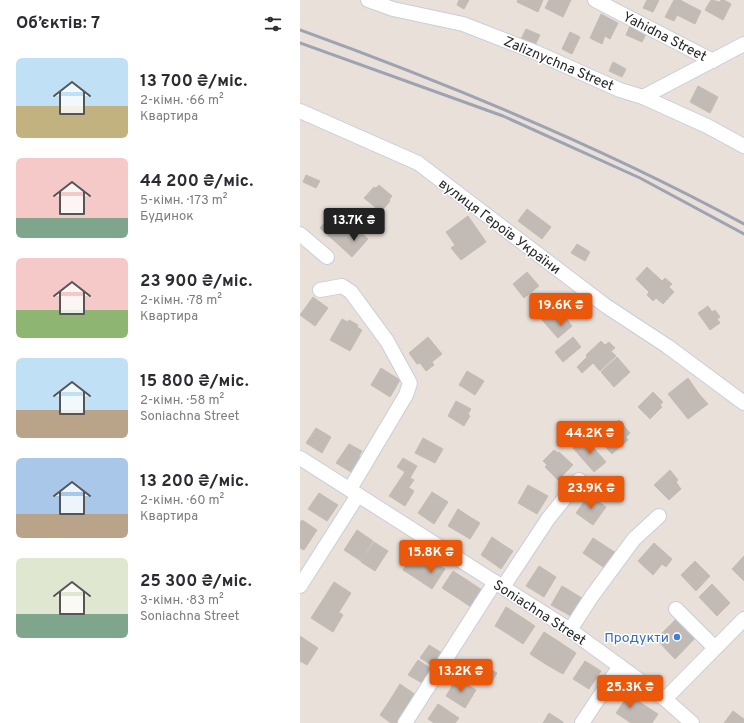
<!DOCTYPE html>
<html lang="uk">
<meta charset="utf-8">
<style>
:root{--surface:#fff;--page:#f7f7f7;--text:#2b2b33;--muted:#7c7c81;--accent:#ea580c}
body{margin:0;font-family:Overpass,sans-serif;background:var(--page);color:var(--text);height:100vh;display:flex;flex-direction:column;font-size:15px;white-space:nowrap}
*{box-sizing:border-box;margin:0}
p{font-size:13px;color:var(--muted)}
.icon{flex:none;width:22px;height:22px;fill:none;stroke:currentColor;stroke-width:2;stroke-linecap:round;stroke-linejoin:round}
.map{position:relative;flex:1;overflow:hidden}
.details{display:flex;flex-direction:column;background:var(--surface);width:300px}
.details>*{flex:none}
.price{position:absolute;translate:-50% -34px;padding:0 9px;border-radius:4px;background:var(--accent);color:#fff;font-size:13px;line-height:26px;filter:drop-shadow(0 1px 2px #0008)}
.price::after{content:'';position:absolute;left:50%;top:24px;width:12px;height:9px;margin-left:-6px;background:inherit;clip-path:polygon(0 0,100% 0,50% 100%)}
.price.active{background:#222;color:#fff}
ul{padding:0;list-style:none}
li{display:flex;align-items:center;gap:12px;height:100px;padding:0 16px}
li span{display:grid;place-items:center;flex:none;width:112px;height:80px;border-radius:6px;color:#555}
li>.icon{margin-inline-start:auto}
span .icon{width:48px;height:48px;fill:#fffc;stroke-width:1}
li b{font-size:17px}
h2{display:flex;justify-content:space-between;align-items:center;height:48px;padding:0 16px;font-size:17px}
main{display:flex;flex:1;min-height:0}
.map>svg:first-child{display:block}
</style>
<main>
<section class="details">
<h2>Об’єктів: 7<svg class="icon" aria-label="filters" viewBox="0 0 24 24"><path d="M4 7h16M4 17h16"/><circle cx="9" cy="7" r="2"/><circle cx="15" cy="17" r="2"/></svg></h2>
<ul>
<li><span style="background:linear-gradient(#bfe0f5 60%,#c2b280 0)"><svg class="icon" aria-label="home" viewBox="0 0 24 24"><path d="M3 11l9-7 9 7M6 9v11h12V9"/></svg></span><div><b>13 700 ₴/міс.</b><p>2-кімн. · 66 m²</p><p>Квартира</p></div></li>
<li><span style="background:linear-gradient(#f6c9c9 75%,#7fa58c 0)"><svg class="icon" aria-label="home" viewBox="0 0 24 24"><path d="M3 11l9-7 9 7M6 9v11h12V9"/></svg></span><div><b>44 200 ₴/міс.</b><p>5-кімн. · 173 m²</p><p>Будинок</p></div></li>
<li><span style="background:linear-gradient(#f6c9c9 65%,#8fb573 0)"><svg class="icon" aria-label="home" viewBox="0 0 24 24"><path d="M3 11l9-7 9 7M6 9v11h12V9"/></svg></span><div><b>23 900 ₴/міс.</b><p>2-кімн. · 78 m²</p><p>Квартира</p></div></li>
<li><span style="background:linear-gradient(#bfe0f5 65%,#b9a48a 0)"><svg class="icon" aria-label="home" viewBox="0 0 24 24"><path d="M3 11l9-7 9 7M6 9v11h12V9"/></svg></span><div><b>15 800 ₴/міс.</b><p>2-кімн. · 58 m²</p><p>Soniachna Street</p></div></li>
<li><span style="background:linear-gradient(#a9c7e8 70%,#b9a48a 0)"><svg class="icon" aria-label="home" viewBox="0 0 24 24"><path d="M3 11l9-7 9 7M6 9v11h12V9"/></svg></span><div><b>13 200 ₴/міс.</b><p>2-кімн. · 60 m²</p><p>Квартира</p></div></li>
<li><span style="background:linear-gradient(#dfe7d0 70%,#7fa58c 0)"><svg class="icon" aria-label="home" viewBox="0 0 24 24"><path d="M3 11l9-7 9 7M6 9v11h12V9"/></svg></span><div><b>25 300 ₴/міс.</b><p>3-кімн. · 83 m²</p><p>Soniachna Street</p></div></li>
</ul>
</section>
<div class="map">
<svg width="444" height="723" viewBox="0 0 444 723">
<rect width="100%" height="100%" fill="#e9e0da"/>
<g fill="#c2bbb5" stroke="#c4bbb4">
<path d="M159 0H169L164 9 157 5Z"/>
<path d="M218 0H243L238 12 217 2Z"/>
<path d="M249 0H271L263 17 245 8Z"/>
<path d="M347 0H359L353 12 343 8Z"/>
<path d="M374 0H380L401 11 395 24 377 15 374 21 365 17Z"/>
<path d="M411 0 420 2 421 0H424L431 4 423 20 405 10Z"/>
<path d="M301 14 318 23 310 39 305 36 302 44 290 38Z"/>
<path d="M330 26 346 34 342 42 326 35Z"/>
<path d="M226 29 240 35 235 45 221 39Z"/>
<path d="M270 32 280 37 272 54 262 49Z"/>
<path d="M313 62 326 69 322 77 309 71Z"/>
<path d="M398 86 418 97 410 113 390 102Z"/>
<path d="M6 175 20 181 16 188 3 182Z"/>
<path d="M79 185 92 196 89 200 90 201 81 212 64 198 74 187 76 188Z"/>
<path d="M227 209 251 227 242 239 218 221Z"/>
<path d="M36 210 55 227 39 245 20 228Z"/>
<path d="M168 216 186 242 161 260 151 248 155 245 146 232Z"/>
<path d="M55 227 68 239 52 257 39 245Z"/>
<path d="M277 244 290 252 285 261 271 253Z"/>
<path d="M347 267 362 281 365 278 372 284 369 287 374 292 363 304 356 298 353 301 347 295 349 292 336 279Z"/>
<path d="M227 272 239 286 224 298 213 284Z"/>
<path d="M13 297 28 308 15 326 0 315Z"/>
<path d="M253 302 264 316 249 328 238 315Z"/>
<path d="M408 306 412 312 415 310 420 317 417 319 420 323 410 330 398 313Z"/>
<path d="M264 316 272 326 258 338 249 328Z"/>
<path d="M42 319 48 322 49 320 58 325 57 327 62 330 50 351 30 340Z"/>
<path d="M128 337 142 354 132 362 134 365 126 371 120 363 117 364 109 353Z"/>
<path d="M273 337 281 347 263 362 255 352Z"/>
<path d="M301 341 305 345 309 342 315 348 311 351 316 356 300 371 293 363 282 373 277 367 287 357 286 355Z"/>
<path d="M317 357 330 372 314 387 301 372Z"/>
<path d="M81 368 100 380 90 397 71 385Z"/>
<path d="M167 371 184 381 175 395 159 385Z"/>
<path d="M388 378 399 394 380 409 368 394Z"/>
<path d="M353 392 363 402 360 405 362 407 350 419 338 407Z"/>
<path d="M399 394 408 404 388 419 380 409Z"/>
<path d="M156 401 171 409 168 414 170 416 164 426 148 416Z"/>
<path d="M319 420 330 433 326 437 328 440 312 454 296 436 313 422 314 424Z"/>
<path d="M16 428 31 437 22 453 6 443Z"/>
<path d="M123 438 143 449 135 463 115 453Z"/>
<path d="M285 438 306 462 294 472 273 448Z"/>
<path d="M49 444 62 451 59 456 65 459 56 475 36 463Z"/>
<path d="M254 450 258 453 259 452 273 465 258 480 245 467 247 465 243 461Z"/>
<path d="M103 458 117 466 110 478 114 480 109 487 99 481 105 472 97 467Z"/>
<path d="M370 470 378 480 376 482 381 489 369 500 354 485Z"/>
<path d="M99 481 114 491 105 506 89 496Z"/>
<path d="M228 485 248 496 237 514 218 503Z"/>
<path d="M132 492 148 502 134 524 118 513Z"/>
<path d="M19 493 38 505 27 521 8 509Z"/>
<path d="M289 495 306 507 293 525 276 513Z"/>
<path d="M158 509 170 517 160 533 148 526Z"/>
<path d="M170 517 180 523 170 539 160 533Z"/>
<path d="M2 520 17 530 4 550 0 548V523Z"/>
<path d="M57 530 73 541 61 561 44 550Z"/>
<path d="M192 537 202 544 190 561 181 555Z"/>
<path d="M293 538 316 553 306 569 283 553Z"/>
<path d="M74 542 88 551 75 571 61 562Z"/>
<path d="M354 543 372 559 366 567 362 564 353 575 338 561Z"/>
<path d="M202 544 213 551 201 569 190 561Z"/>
<path d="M115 551 129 560 117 579 103 570Z"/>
<path d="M444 556V581L432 569Z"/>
<path d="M129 560 145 569 132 589 117 579Z"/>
<path d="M395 561 410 576 396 591 381 575Z"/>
<path d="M239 566 256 577 244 597 226 586Z"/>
<path d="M153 571 170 582 159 599 142 588Z"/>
<path d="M34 582 51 593 39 612 22 601Z"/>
<path d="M170 582 185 592 174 609 159 599Z"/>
<path d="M412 584 430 603 417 616 399 597Z"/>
<path d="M262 586 282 598 271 616 251 605Z"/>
<path d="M22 601 43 615 33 632 11 618Z"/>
<path d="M206 607 220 616 208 634 195 626Z"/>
<path d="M220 616 235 626 223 644 208 634Z"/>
<path d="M379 616 398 635 375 659 356 639Z"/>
<path d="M244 632 261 643 247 665 230 654Z"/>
<path d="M0 636 18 648 7 665 0 661Z"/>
<path d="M261 643 276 653 263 674 247 665Z"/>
<path d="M129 645 142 653 133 666 120 658Z"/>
<path d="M118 660 133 670 124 684 108 675Z"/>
<path d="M285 661 301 671 289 689 273 679Z"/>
<path d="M182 664 197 673 191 683 176 674Z"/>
<path d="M157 678 176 690 165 708 146 696Z"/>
<path d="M100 684 116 695 106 711 90 700Z"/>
<path d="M329 694 344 705 331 723 316 713Z"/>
<path d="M90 700 106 711 98 723H91L80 715Z"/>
<path d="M138 704 159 718 155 723H134L128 719Z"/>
<path d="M344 705 358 714 352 723H331Z"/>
<path d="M433 711 444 719V723H424Z"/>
<path d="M249 713 263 722V723H243Z"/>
</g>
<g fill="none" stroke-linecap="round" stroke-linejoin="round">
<g stroke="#c8ced9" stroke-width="16">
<g id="minor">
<path d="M68 0 93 9 163 24 235 52 320 90 343 97 407 126 444 146"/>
<path d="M295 0 413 61"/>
<path d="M343 97 444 44"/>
<path d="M0 111 118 163 306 306 367 346 444 403"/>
<path d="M0 234 27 257"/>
<path d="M20 290 42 286 51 292 87 341 110 383 106 395 50 489"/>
<path d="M0 458 270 630 365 699 392 723"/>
<path d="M0 586 58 495"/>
<path d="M203 587 248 519 279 480"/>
<path d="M376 609 415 648"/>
<path d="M270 630 292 596 334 539 359 516"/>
<path d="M365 699 444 619"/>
<path d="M105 723 195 582"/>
<path d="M282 723 320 666"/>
</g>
</g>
<use href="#minor" stroke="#fff" stroke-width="14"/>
<g stroke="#9da3b1" stroke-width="3">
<path d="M0 30C152 85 302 147 444 224"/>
<path d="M0 43 203 116 340 178 444 234"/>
</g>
</g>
<circle fill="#3f7fe0" stroke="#fff" stroke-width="1.5" cx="377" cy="637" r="4"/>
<g text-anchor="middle" stroke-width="3" stroke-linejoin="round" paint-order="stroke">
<g font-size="14" fill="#272727" stroke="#fff">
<text transform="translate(365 36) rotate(27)" y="5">Yahidna Street</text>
<text transform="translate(259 63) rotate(23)" y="5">Zaliznychna Street</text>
<text transform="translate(200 226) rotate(37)" y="5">вулиця Героїв України</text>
<text transform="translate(240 612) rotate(33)" y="5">Soniachna Street</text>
</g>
<g font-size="14" fill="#366cbe" stroke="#fff" text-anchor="end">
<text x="369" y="642">Продукти</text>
</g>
</g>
</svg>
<b class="price active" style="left:54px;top:242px">13.7K ₴</b>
<b class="price" style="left:261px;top:327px">19.6K ₴</b>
<b class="price" style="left:290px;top:455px">44.2K ₴</b>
<b class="price" style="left:291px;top:510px">23.9K ₴</b>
<b class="price" style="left:131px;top:574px">15.8K ₴</b>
<b class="price" style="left:161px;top:693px">13.2K ₴</b>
<b class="price" style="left:330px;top:709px">25.3K ₴</b>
</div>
</main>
